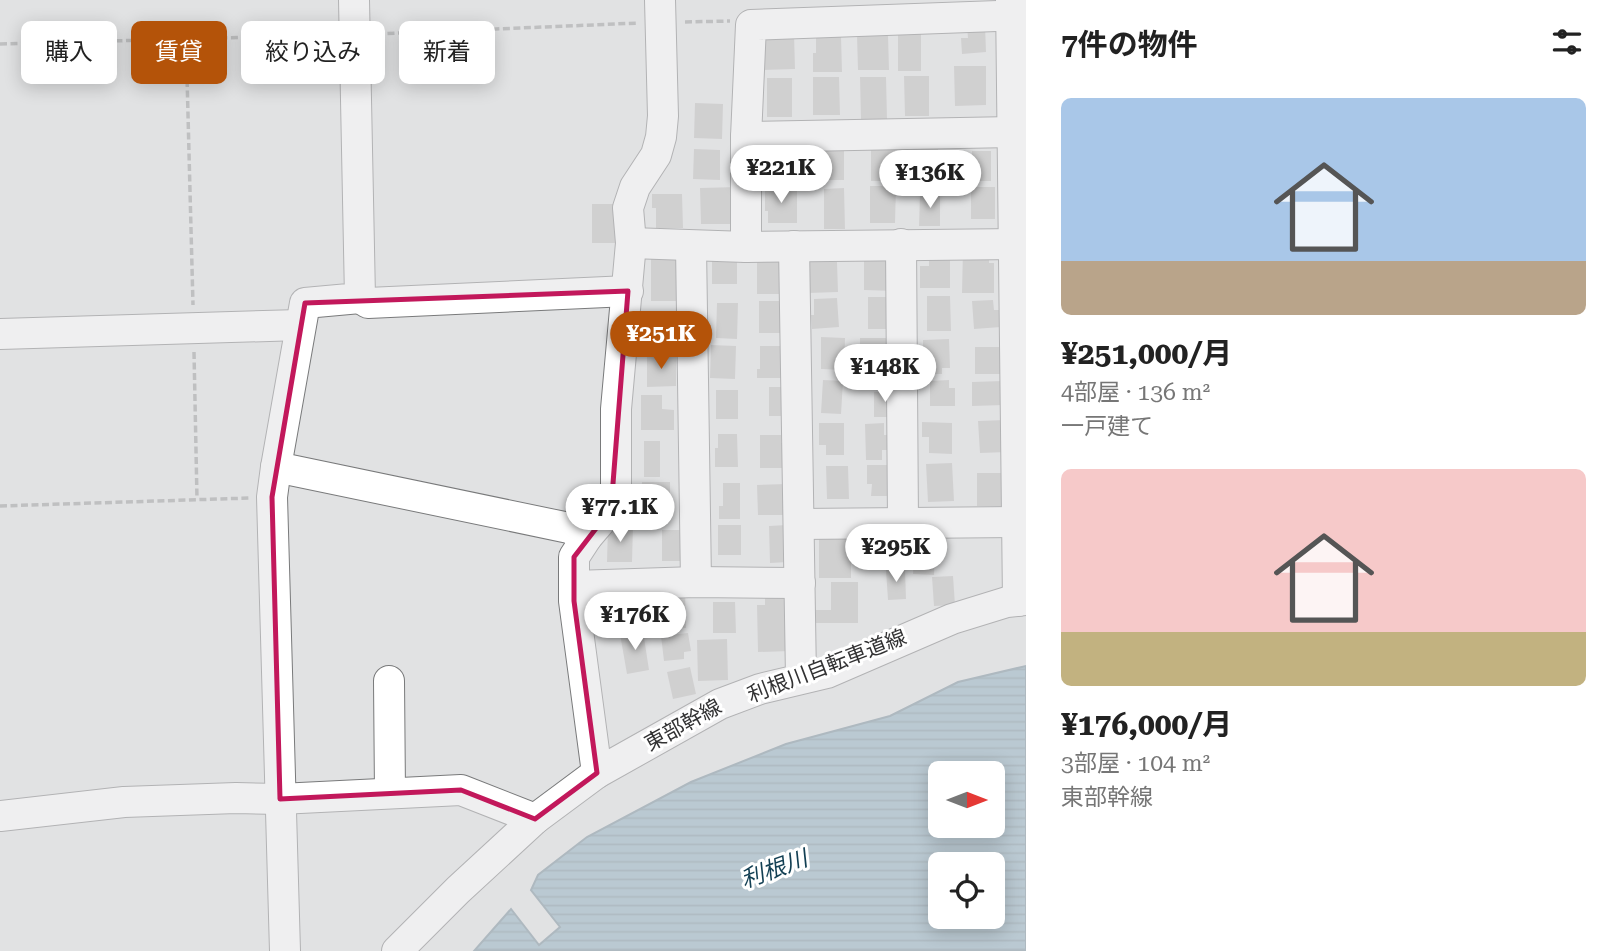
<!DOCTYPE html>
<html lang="ja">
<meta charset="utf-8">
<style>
:root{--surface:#fff;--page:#f6f6f6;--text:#222;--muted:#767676;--accent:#b45309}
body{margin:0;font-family:"Roboto Serif","Noto Sans JP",serif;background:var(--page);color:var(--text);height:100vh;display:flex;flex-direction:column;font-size:26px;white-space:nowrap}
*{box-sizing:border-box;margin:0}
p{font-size:23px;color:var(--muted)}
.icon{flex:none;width:38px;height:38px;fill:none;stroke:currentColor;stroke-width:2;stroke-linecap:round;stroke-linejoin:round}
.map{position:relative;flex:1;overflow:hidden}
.drawer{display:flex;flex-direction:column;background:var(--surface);width:595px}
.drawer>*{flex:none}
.hud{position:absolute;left:21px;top:21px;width:665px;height:63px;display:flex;gap:14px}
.needle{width:46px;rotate:90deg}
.controls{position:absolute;left:928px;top:761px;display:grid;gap:14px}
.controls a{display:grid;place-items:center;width:77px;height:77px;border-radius:10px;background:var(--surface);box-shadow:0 4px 18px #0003;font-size:35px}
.price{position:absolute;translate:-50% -60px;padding:0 16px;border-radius:24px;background:#fff;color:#222;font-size:23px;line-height:46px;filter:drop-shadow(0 2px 4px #0008)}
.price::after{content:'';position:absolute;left:50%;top:42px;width:21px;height:16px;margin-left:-10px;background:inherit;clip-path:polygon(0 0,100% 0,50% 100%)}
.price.selected{background:var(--accent);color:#fff}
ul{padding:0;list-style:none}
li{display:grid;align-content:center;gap:14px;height:371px;padding:0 35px}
li span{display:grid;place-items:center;height:217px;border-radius:10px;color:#555}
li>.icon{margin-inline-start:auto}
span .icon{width:126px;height:126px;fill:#fffc;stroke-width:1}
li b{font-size:30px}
h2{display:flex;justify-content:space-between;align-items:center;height:84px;padding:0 35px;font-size:30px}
.tag{padding:0 24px;border-radius:10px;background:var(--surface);box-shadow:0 4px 18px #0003;font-size:24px;line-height:63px}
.tag.selected{background:var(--accent);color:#fff}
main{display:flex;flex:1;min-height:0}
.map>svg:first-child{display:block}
</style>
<main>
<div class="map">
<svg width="1026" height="951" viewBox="0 0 1026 951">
<defs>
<pattern id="water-rules" width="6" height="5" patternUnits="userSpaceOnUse" patternTransform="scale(1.75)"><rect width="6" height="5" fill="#8bacbd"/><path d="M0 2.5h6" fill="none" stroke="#728d9a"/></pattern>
</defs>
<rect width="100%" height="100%" fill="#e1e2e3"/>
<path fill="url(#water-rules)" stroke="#708794" stroke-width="2" fill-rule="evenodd" d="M1026 666V951H474L511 909 539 945 560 927 531 890 538 875 587 837 691 782 786 744 890 716 958 682ZM940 774H992V826H940ZM940 864H992V917H940Z"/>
<g fill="#bbbab9">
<path d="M985 25 986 52 962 54 961 38H968L967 26Z"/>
<rect x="898" y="33" width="23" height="38"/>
<path d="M757 34H794L795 69 758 70Z"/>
<path d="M857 35H888L889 70H858Z"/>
<path d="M816 36H841L842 72H813V53H816Z"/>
<path d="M954 66H986V105L955 106Z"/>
<path d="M904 76H929V116H905Z"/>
<path d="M813 77H839L840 115H813Z"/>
<path d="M860 77H886L887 119 861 120Z"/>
<rect x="767" y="78" width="25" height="39"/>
<path d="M695 103 723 104 722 139 694 138Z"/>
<path d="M822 143H844V180H821Z"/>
<path d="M913 143H938V177H914Z"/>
<rect x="871" y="146" width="24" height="35"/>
<path d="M775 147 800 148 799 183H775Z"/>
<path d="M694 149 720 150V180L693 179Z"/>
<path d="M972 151H991V181H971Z"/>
<path d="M870 186H896L895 223H870Z"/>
<path d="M738 187 739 209H730L731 224H701L700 188Z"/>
<path d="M765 187 797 188V223H768V211H765Z"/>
<rect x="971" y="187" width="24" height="32"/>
<path d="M844 188 845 229H824V189Z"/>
<path d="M652 194H682L683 228H656V208H652Z"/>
<path d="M920 194H940V226H919Z"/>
<rect x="592" y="204" width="23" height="39"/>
<rect x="712" y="249" width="25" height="35"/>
<path d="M963 249 989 250V263H994V293H962Z"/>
<path d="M864 253 895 258V291L864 290Z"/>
<path d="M825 254 826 262H837L838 292 808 293 806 255Z"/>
<path d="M929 255H950V288H920V266H929Z"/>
<rect x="651" y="259" width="31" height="42"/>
<rect x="757" y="260" width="25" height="34"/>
<path d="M927 296H950L951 331H927Z"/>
<rect x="868" y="297" width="20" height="32"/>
<path d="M837 298 839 327 812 329 811 315H814V299Z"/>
<path d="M993 300 994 310H1000L1001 327 974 329 972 301Z"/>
<path d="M759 301H780L781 333H759Z"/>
<path d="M717 303H738L737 339 716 338Z"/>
<path d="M651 311H677L678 341H652Z"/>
<path d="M821 337 845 338 844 370 821 369Z"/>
<path d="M860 338H888V376H865V363H860Z"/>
<path d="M949 339 950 368H942V374H928V363H923V340Z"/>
<path d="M711 345 736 346 735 379 710 378Z"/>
<path d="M760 346H787V378H757V369H760Z"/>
<rect x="975" y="347" width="29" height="27"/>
<path d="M647 355H676V386L647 387Z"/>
<path d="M823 380 843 381 841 414 821 413Z"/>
<path d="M949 380V388H955V406H930V381Z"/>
<path d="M1003 381 1004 405 972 406V382Z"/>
<path d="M769 387H790L791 416H769Z"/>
<rect x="716" y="390" width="22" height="29"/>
<path d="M874 392H897L896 417H874Z"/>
<path d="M641 395H662V409L674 410V430H641Z"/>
<path d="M1006 420 1007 452 980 453 978 421Z"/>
<path d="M922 422 952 423V454L929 453V437H922Z"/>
<path d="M819 423H844V455H826V445H819Z"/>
<path d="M884 423V435H893V450H882V460H866L865 424Z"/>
<path d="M718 434H737L738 467H715V448H718Z"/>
<path d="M760 435H781V443H789L790 468H760Z"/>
<rect x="644" y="441" width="16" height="36"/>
<path d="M952 463 954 501 928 502 926 464Z"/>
<path d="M867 465H895L894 496H871L872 484H867Z"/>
<path d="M826 466H848L849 499H827Z"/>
<rect x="977" y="473" width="25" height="33"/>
<path d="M642 482H670V521L641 520Z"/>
<path d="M723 483H740V519H719V506H723Z"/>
<path d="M787 484V515H758L757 485Z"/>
<rect x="718" y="525" width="23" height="30"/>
<path d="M787 525 788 562 770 563 769 526Z"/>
<path d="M608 526H633L632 562H607Z"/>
<rect x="662" y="530" width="24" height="31"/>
<rect x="819" y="530" width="32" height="48"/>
<path d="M881 538H904L905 565H881Z"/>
<path d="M914 545H935L934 575 913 574Z"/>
<path d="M905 569 906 599 888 600 886 570Z"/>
<path d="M953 576 955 605 934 606 932 577Z"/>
<path d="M831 582H858V623H814V610H831Z"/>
<path d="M787 589 790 651 758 652 757 605H765V590Z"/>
<path d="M664 590H685L686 628 664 629Z"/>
<path d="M713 602H735L736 633H713Z"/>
<path d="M643 631 649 670 627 674 620 634Z"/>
<path d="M688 633 691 651 684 652V659L664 661 661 636Z"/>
<path d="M727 639 728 680 698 681 697 640Z"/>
<path d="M690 667 696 694 673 699 667 672Z"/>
</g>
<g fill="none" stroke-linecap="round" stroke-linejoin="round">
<g stroke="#797a7b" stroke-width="32">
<g id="minor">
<path d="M1011 0 1018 601"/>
<path d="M746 137 1013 132"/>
<path d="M631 243 746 247 1026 244"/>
<path d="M901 244 903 523"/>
<path d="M691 246 696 582"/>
<path d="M794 246 801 678"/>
<path d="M746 247V137L751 25 1026 15"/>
<path d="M360 298 368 303 628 291"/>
<path d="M0 334 300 325"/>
<path d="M276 467 569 528 587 537"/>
<path d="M799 524 1017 522"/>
<path d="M574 586 696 582 800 583"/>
<path d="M389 681 390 793"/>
<path d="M597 773 574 601V557L587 537 611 509 616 494V409L631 243 628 208 635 187 656 155 661 137 663 116 660 0"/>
<path d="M0 816 124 802 236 798 280 799 461 790 535 819"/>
<path d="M285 951 272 497 276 467 305 303 360 298 354 0"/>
<path d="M397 951 458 890 535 819 597 773 720 704 760 689 827 673 952 619 1007 602 1026 600"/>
</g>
</g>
<g stroke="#969798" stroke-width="3.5" stroke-dasharray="7 3.5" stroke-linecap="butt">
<path d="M685 22 730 21"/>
<path d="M377 34 639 23"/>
<path d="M186 38 193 305"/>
<path d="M0 44 331 35"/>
<path d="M194 352 197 499"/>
<path d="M0 506 250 498"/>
</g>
<use href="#minor" stroke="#fff" stroke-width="30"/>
</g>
<path d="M0 0H1026V951H0ZM628 291 611 509 574 557V601L597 773 535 819 461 790 280 799 272 497 305 303Z" fill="#e1e2e3" fill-opacity=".55" fill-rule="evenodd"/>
<path fill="none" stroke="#c2185b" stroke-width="5" stroke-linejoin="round" d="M628 291 611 509 574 557V601L597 773 535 819 461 790 280 799 272 497 305 303Z"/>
<g text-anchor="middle" stroke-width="6" stroke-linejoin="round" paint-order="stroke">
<g font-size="21" fill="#323233" stroke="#fff">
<text transform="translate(827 666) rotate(-21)" y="7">利根川自転車道線</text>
<text transform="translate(683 725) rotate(-29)" y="7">東部幹線</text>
</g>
<g font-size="23" font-style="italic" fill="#123f53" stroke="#fff">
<text transform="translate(774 869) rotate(-20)" y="8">利根川</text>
</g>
</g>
</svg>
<div class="controls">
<a><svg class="needle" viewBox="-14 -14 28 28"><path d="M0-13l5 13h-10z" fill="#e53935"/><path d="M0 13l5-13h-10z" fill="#767676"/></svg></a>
<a><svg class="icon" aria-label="locate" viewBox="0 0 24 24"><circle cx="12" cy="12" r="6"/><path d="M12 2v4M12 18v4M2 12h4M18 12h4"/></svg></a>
</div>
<b class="price" style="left:781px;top:205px">¥221K</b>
<b class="price" style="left:930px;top:210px">¥136K</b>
<b class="price selected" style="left:661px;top:371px">¥251K</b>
<b class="price" style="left:885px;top:404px">¥148K</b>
<b class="price" style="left:620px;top:544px">¥77.1K</b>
<b class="price" style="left:896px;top:584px">¥295K</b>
<b class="price" style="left:635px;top:652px">¥176K</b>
<div class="hud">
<a class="tag">購入</a>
<a class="tag selected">賃貸</a>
<a class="tag">絞り込み</a>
<a class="tag">新着</a>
</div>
</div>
<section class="drawer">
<h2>7件の物件<svg class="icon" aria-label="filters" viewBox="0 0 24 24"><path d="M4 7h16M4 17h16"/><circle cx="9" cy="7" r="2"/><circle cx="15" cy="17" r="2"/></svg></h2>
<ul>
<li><span style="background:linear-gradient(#a9c7e8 75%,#b9a48a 0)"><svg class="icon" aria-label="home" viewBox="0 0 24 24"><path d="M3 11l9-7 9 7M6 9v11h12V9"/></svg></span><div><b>¥251,000/月</b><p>4部屋 · 136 m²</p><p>一戸建て</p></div></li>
<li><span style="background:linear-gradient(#f6c9c9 75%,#c2b280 0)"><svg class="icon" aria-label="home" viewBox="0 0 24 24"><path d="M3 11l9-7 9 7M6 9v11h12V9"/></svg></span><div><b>¥176,000/月</b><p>3部屋 · 104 m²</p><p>東部幹線</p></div></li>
</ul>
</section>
</main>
